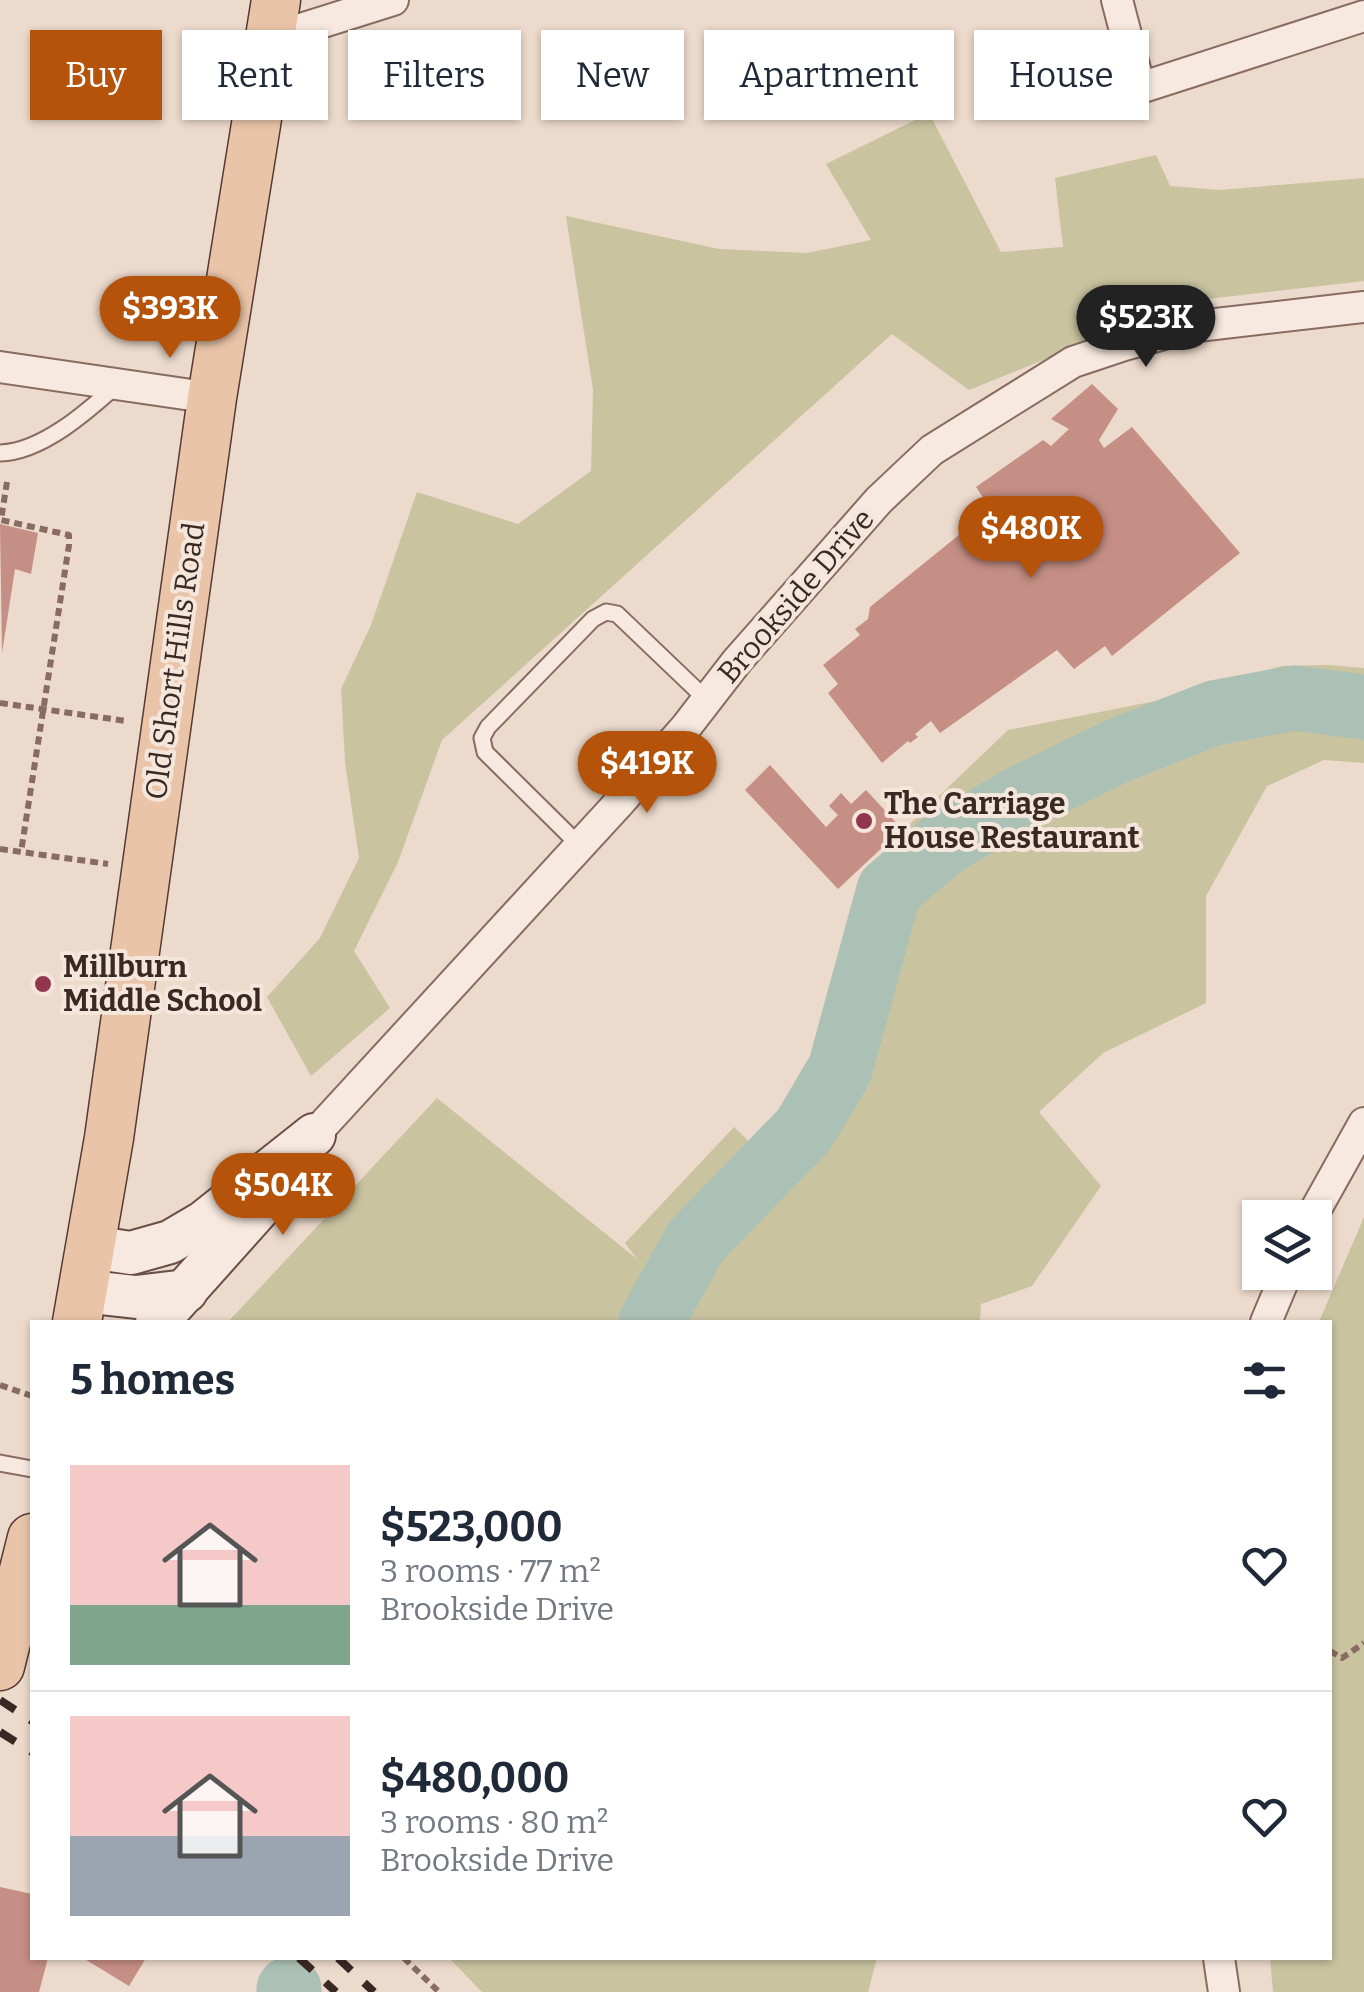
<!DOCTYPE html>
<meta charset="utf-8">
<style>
:root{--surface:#fff;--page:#f2f2f3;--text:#1f2937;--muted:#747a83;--line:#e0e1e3;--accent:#b45309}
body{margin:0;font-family:Bitter,serif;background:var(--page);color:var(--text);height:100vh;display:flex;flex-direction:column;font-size:38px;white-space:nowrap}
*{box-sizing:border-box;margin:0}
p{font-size:32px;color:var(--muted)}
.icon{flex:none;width:55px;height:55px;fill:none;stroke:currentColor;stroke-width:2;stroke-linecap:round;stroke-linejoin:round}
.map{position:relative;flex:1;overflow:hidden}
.sheet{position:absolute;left:30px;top:1320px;width:1302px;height:640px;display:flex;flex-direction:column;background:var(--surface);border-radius:0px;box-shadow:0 2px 8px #0004}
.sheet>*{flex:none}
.top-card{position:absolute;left:30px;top:30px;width:1305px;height:90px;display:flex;gap:20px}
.buttons{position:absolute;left:1242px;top:1200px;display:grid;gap:20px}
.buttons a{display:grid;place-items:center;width:90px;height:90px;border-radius:0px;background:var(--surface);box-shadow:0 2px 8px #0004;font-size:50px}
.price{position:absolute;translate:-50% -85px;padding:0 22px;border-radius:35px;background:var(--accent);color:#fff;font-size:32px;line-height:65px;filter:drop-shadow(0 2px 5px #0008)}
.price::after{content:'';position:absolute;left:50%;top:60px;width:30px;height:22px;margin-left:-15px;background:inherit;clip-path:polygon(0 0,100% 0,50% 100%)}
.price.current{background:#222;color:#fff}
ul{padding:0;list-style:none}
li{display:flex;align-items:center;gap:30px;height:250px;padding:0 40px}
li+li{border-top:2px solid var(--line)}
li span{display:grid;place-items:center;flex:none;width:280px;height:200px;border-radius:0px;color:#555}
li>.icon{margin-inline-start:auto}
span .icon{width:120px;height:120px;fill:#fffc;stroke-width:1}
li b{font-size:42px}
h2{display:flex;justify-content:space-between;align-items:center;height:120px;padding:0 40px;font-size:42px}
.pill{padding:0 35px;border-radius:0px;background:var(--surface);box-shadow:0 2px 8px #0004;font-size:35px;line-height:90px}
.pill.current{background:var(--accent);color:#fff}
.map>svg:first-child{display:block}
</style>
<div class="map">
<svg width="1364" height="1992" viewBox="0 0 1364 1992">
<rect width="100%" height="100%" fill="#ecdacc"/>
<g fill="#c9c3a0">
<path d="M929 113 1001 252 1063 247 1055 178 1156 155 1170 186 1219 190 1364 178V281L1190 301 969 390 892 334 442 740 398 862 354 951 390 1008 311 1076 267 997 320 938 359 858 345 762 341 689 371 625 417 492 518 524 591 471 593 390 566 216 719 249 807 253 871 240 826 164Z"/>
<path d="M1328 665 1364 668V763L1324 760 1267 786 1206 896V1003L1103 1053 1039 1112 1101 1186 1032 1286 981 1304 980 1322H228L437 1098 637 1259 625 1243 734 1127 754 1146 792 1101 823 1036 853 909 889 844 1008 730 1161 700 1282 666Z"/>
<path d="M1364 1217V1992H1273L1270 1958H1330V1322H1319Z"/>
<path d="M449 1958H877L868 1992H482Z"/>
</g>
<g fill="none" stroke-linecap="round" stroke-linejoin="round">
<g stroke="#acc1b5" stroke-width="65">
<path d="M651 1322 696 1241 804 1130 840 1069 889 890 942 845 1015 801 1117 751 1214 713 1294 698 1364 707"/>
<path d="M289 1992V1989"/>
</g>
</g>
<g fill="#c68f85">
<path d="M1092 384 1118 409 1099 440 1104 448 1132 427 1240 553 1112 656 1105 646 1074 669 1057 650 940 733 931 721 915 734 918 737 910 743 908 741 882 763 828 693 838 684 823 665 860 635 855 629 868 619 870 607 991 509 976 487 1043 440 1051 446 1069 429 1051 419Z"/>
<path d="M0 524 38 533 31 574 15 569 2 653Z"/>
<path d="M770 765 826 827 838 815 829 806 841 793 851 804 866 790 902 829 838 889 745 790Z"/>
<path d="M0 1887 32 1894V1958H48L39 1992H0Z"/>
<path d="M83 1958H146L129 1986Z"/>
</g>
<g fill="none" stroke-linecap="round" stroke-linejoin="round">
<g stroke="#886b61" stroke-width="19">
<g id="lane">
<path d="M0 453C42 452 88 411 118 384"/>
<path d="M580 846 485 752 482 738 488 727 593 619 606 612 617 614 707 700"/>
<path d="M0 1463 32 1469"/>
</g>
</g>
<g stroke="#886b61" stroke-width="34">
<g id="street">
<path d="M1117 0 1140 88 1364 16"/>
<path d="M269 39 393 0"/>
<path d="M0 367 212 398"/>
<path d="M314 1135 619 803 686 727 737 661 879 500 932 450 1073 362 1124 345 1189 327 1364 307"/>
<path d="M1311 1218 1364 1123"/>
<path d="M1266 1322 1287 1272"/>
<path d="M1219 1958 1224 1992"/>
</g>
</g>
<g stroke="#6a4d44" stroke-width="46">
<g id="secondary">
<path d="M90 1247 131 1253 170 1242 204 1222 314 1135"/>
<path d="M82 1291 136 1297 186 1291"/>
<path d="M157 1322 283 1181"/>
</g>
</g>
<g stroke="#563b34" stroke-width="51">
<g id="primary">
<path d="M77 1322 109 1138 212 398 276 0"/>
<path d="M0 1666 32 1538"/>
</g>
</g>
<g stroke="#886b61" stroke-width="6" stroke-dasharray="8 5" stroke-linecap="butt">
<path d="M7 482 1 520 69 535V545L21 852"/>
<path d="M0 703 126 721"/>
<path d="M0 849 108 864"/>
<path d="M0 1385 32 1396"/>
<path d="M1330 1651 1342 1658 1364 1643"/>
<path d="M404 1958 439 1992"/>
</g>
<use href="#lane" stroke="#f7e9df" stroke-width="15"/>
<use href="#street" stroke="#f7e9df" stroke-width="30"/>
<use href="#secondary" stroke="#f7e9df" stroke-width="42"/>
<use href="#primary" stroke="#eac4a8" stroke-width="48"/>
<g stroke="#3a2823" stroke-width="8" stroke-dasharray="18 18" stroke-linecap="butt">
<path d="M0 1700 32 1721"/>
<path d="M0 1732 32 1752"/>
<path d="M299 1958 336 1992"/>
<path d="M338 1958 374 1992"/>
</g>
</g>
<g fill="#92364f" stroke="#f4e6db" stroke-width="4">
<circle cx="864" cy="821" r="10"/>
<circle cx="43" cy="984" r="10"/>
</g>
<g text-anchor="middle" stroke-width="8" stroke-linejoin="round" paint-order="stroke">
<g font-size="30" fill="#3a2823" stroke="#f4e6db">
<text transform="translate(796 596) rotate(-49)" y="10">Brookside Drive</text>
<text transform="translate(175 661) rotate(-82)" y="10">Old Short Hills Road</text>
</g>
<g font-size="30" font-weight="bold" fill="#3a2823" stroke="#f4e6db" text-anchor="start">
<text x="884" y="814">The Carriage<tspan x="884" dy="34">House Restaurant</tspan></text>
<text x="63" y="977">Millburn<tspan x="63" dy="34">Middle School</tspan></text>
</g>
</g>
</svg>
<div class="buttons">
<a><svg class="icon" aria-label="layers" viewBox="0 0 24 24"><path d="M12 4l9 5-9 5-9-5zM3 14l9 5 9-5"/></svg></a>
</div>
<b class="price" style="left:170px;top:361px">$393K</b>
<b class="price current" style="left:1146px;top:370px">$523K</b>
<b class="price" style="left:1031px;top:581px">$480K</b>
<b class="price" style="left:647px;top:816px">$419K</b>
<b class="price" style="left:283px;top:1238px">$504K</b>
<div class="top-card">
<a class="pill current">Buy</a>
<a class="pill">Rent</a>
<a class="pill">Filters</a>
<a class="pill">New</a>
<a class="pill">Apartment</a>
<a class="pill">House</a>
</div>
<section class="sheet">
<h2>5 homes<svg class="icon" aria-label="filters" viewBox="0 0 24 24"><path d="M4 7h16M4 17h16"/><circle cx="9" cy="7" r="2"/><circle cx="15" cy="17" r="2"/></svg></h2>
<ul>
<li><span style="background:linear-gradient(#f6c9c9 70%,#7fa58c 0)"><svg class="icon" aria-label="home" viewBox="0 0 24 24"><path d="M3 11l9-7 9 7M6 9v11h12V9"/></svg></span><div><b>$523,000</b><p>3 rooms · 77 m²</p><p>Brookside Drive</p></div><svg class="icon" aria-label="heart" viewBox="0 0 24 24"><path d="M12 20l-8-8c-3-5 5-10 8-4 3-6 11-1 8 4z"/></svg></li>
<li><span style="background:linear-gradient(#f6c9c9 60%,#9aa5b1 0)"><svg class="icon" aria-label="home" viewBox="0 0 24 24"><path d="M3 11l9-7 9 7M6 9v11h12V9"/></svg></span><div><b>$480,000</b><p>3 rooms · 80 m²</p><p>Brookside Drive</p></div><svg class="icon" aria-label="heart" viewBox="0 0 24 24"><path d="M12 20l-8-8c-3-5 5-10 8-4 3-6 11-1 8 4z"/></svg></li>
</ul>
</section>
</div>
